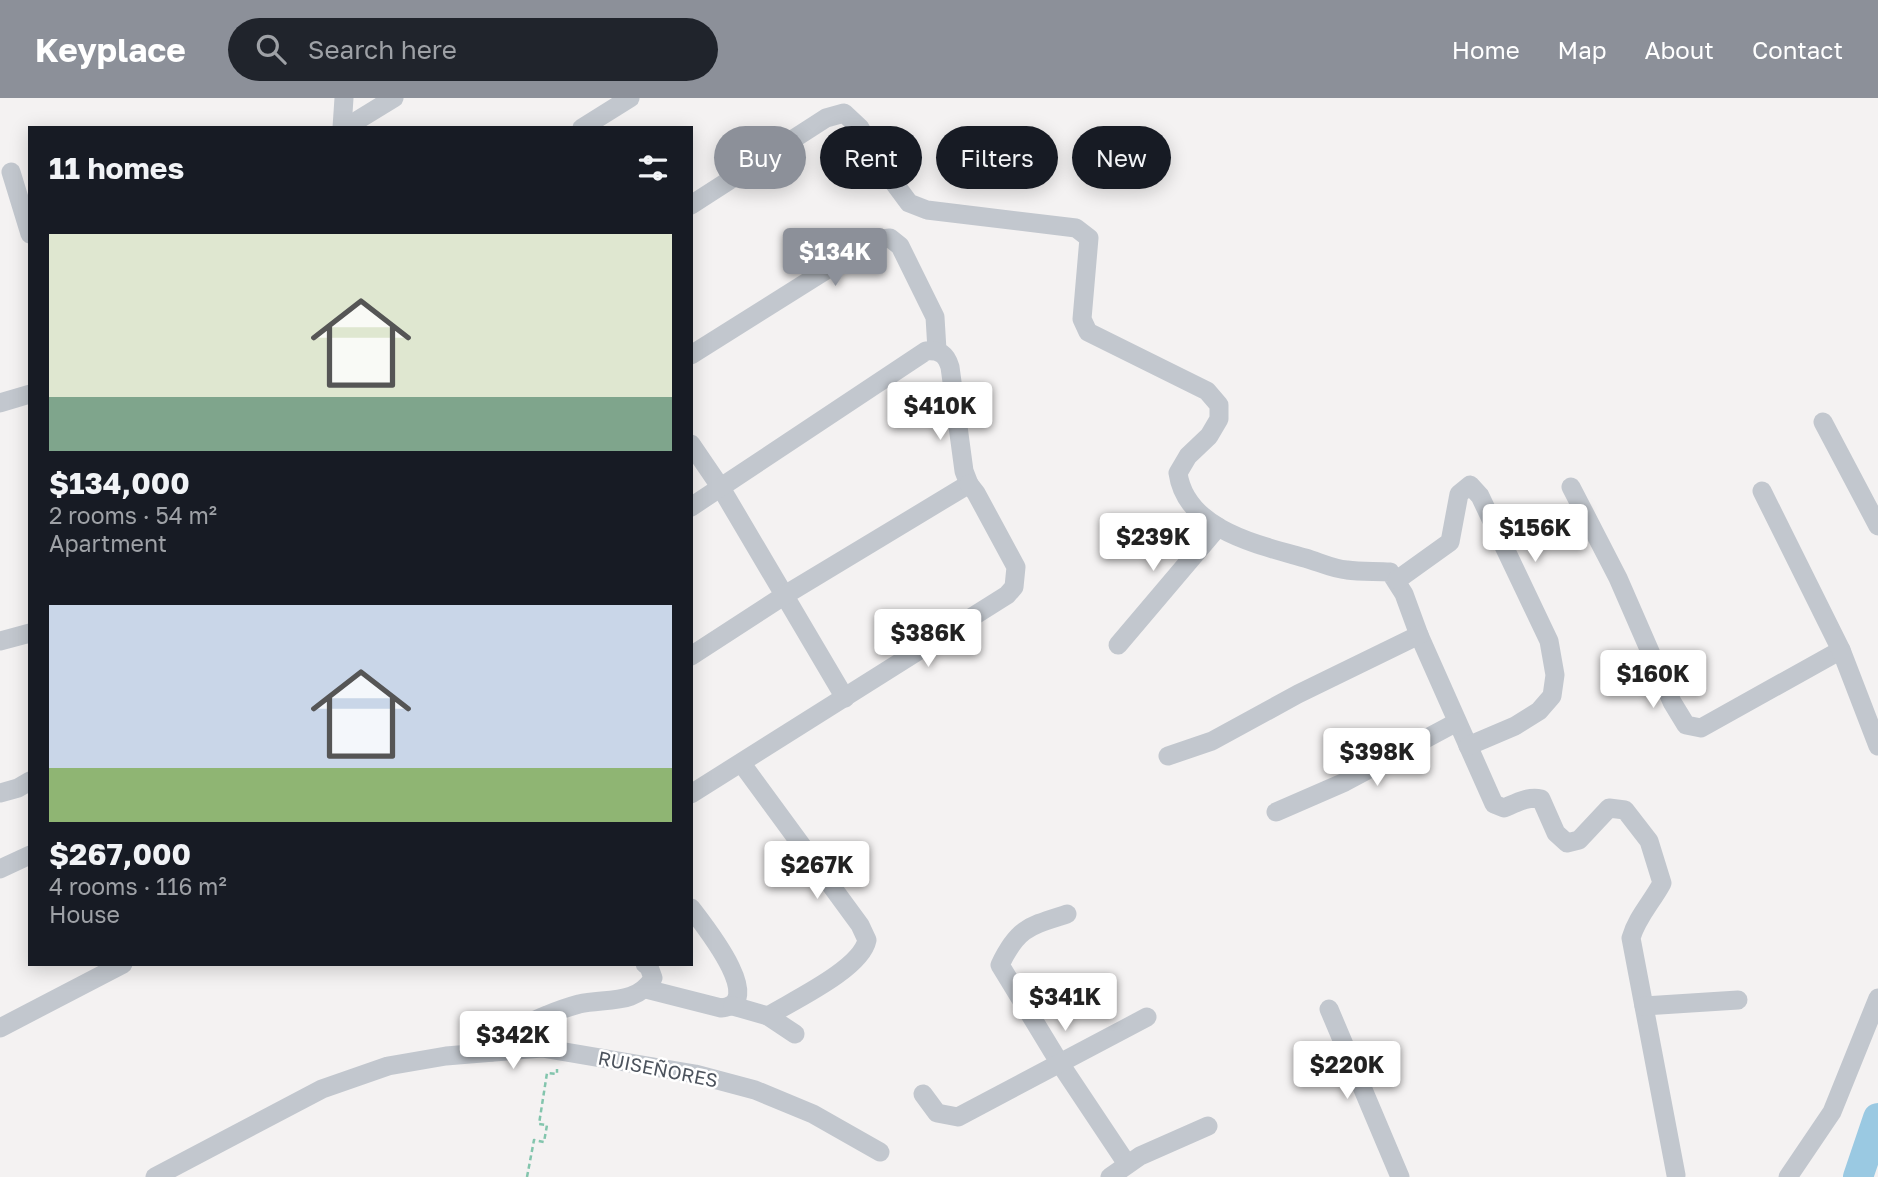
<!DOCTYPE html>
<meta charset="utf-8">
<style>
:root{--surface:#171b24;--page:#20242c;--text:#f1f3f6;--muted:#9ea1a6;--accent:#8c9099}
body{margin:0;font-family:"Golos Text",sans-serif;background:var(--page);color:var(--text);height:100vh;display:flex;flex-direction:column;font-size:26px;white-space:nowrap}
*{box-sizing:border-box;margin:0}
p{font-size:23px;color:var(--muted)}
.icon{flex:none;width:38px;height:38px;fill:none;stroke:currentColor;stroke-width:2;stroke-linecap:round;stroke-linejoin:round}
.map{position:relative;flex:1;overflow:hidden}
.sheet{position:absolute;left:28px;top:28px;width:665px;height:840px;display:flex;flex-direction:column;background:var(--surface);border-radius:0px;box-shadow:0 4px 18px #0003}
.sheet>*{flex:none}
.banner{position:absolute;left:714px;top:28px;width:665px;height:63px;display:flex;gap:14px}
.price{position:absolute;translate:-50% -60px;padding:0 16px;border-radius:7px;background:#fff;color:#222;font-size:23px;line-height:46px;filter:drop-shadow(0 2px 4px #0008)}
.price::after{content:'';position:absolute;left:50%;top:42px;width:21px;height:16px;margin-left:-10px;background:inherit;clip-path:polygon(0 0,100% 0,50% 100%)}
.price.selected{background:var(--accent);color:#fff}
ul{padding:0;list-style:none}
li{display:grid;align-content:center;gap:14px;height:371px;padding:0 21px}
li span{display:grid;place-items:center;height:217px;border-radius:0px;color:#555}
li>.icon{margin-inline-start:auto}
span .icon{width:126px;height:126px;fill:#fffc;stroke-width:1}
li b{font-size:30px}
h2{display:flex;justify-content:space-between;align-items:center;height:84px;padding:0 21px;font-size:30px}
.chip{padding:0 24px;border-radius:32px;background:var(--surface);box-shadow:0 4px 18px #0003;font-size:24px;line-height:63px}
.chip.selected{background:var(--accent);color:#fff}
header{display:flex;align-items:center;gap:42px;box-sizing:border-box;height:98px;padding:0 35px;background:var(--accent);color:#fff}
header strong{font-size:33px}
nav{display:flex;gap:38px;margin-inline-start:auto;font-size:24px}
.search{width:490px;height:63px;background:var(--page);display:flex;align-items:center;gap:18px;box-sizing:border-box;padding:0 24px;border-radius:38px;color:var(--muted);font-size:26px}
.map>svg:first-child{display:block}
</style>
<header>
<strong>Keyplace</strong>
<div class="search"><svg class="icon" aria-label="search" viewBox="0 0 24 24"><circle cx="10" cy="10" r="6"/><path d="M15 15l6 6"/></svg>Search here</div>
<nav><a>Home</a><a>Map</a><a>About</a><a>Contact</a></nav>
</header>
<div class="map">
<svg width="1878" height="1079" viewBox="0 0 1878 1079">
<rect width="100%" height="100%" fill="#f4f2f2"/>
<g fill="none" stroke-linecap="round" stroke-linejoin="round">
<path stroke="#9ac9e2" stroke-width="30" d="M1858 1079 1878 1020"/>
<path stroke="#83c5ad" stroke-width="2.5" stroke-dasharray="5 3.5" stroke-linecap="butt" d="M527 1079 534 1042 544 1044 547 1027 539 1026 547 975 557 976V971"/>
<g stroke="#c2c7ce" stroke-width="19">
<path d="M342 30 344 0"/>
<path d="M345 30 394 0"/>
<path d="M582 30 630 0"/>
<path d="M11 74 30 136"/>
<path d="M691 107 826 20 844 15 860 30 886 74 909 105 927 112 1076 130 1089 140 1082 221 1088 234 1207 293 1219 307V321L1209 338 1188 358 1178 375C1186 432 1259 447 1305 460 1319 464 1333 471 1347 472 1361 474 1376 473 1390 474L1404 496 1419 537 1494 706 1504 710C1516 705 1528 698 1541 701L1556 735 1567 745 1579 742 1609 710 1625 712 1649 743 1662 785C1652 804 1637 819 1631 840L1676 1077"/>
<path d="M691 257 874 142 890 140 900 148 935 219 937 252"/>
<path d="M0 305 30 296"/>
<path d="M1823 324 1878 428"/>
<path d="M691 346 721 390 845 600"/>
<path d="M1571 389 1618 480 1672 604 1686 627 1701 630 1841 552"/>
<path d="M1762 393 1841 552 1878 648"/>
<path d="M691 409 926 253C940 252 946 256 950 269L964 373 969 386 785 497 691 558"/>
<path d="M1397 482 1450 444 1459 396 1470 387 1480 398 1549 543 1555 577 1552 598 1539 613 1515 628 1468 648"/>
<path d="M0 543 30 535"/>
<path d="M1118 547 1218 429"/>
<path d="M1168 658 1212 643 1298 596 1419 537"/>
<path d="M742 666 860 827 867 842C861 871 794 902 768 918"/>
<path d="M0 695 18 690 30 683"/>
<path d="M691 696 1007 497 1014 489 1016 469 976 395 969 386"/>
<path d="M1276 714 1345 684 1457 624"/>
<path d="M0 771 30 757"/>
<path d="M1067 816C1030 828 1018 829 1000 867L1059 964 1127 1066"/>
<path d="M646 891 721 910C768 906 703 826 691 810"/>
<path d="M733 908 768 918 795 936"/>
<path d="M1644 908 1738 902"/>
<path d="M1329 911 1400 1079"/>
<path d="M0 930 123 866"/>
<path d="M492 954C509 939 525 925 547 917 557 913 568 909 579 906 606 900 637 907 653 880L649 869 645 866"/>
<path d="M923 996 937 1015 958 1019 1147 919"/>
<path d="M155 1079 322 991 388 968 446 958 542 950 695 976 755 992 813 1016 880 1054"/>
<path d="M1110 1079 1140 1058 1208 1028"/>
<path d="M1788 1079 1832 1014 1878 900"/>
</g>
</g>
<g text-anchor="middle" stroke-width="5" stroke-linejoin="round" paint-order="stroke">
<g font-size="19" fill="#4c535d" stroke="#fff">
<text transform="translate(658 971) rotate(11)" y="7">RUISEÑORES</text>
</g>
</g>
</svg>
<b class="price selected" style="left:835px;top:190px">$134K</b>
<b class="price" style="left:940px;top:344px">$410K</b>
<b class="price" style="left:1535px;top:466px">$156K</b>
<b class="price" style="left:1153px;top:475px">$239K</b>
<b class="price" style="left:928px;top:571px">$386K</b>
<b class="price" style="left:1653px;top:612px">$160K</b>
<b class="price" style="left:1377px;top:690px">$398K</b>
<b class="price" style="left:817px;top:803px">$267K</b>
<b class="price" style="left:1065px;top:935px">$341K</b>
<b class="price" style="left:513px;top:973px">$342K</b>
<b class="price" style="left:1347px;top:1003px">$220K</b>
<div class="banner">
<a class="chip selected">Buy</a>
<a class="chip">Rent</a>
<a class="chip">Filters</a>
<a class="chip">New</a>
</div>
<section class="sheet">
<h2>11 homes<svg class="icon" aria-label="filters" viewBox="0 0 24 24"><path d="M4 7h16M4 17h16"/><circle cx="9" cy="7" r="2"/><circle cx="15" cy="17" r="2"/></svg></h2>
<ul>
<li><span style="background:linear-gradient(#dfe7d0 75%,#7fa58c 0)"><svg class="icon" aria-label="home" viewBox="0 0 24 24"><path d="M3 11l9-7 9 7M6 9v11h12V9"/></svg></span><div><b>$134,000</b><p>2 rooms · 54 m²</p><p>Apartment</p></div></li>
<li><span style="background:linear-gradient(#c9d6e8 75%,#8fb573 0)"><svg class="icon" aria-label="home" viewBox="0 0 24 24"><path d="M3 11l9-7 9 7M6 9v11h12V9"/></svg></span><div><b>$267,000</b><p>4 rooms · 116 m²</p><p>House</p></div></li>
</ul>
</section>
</div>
